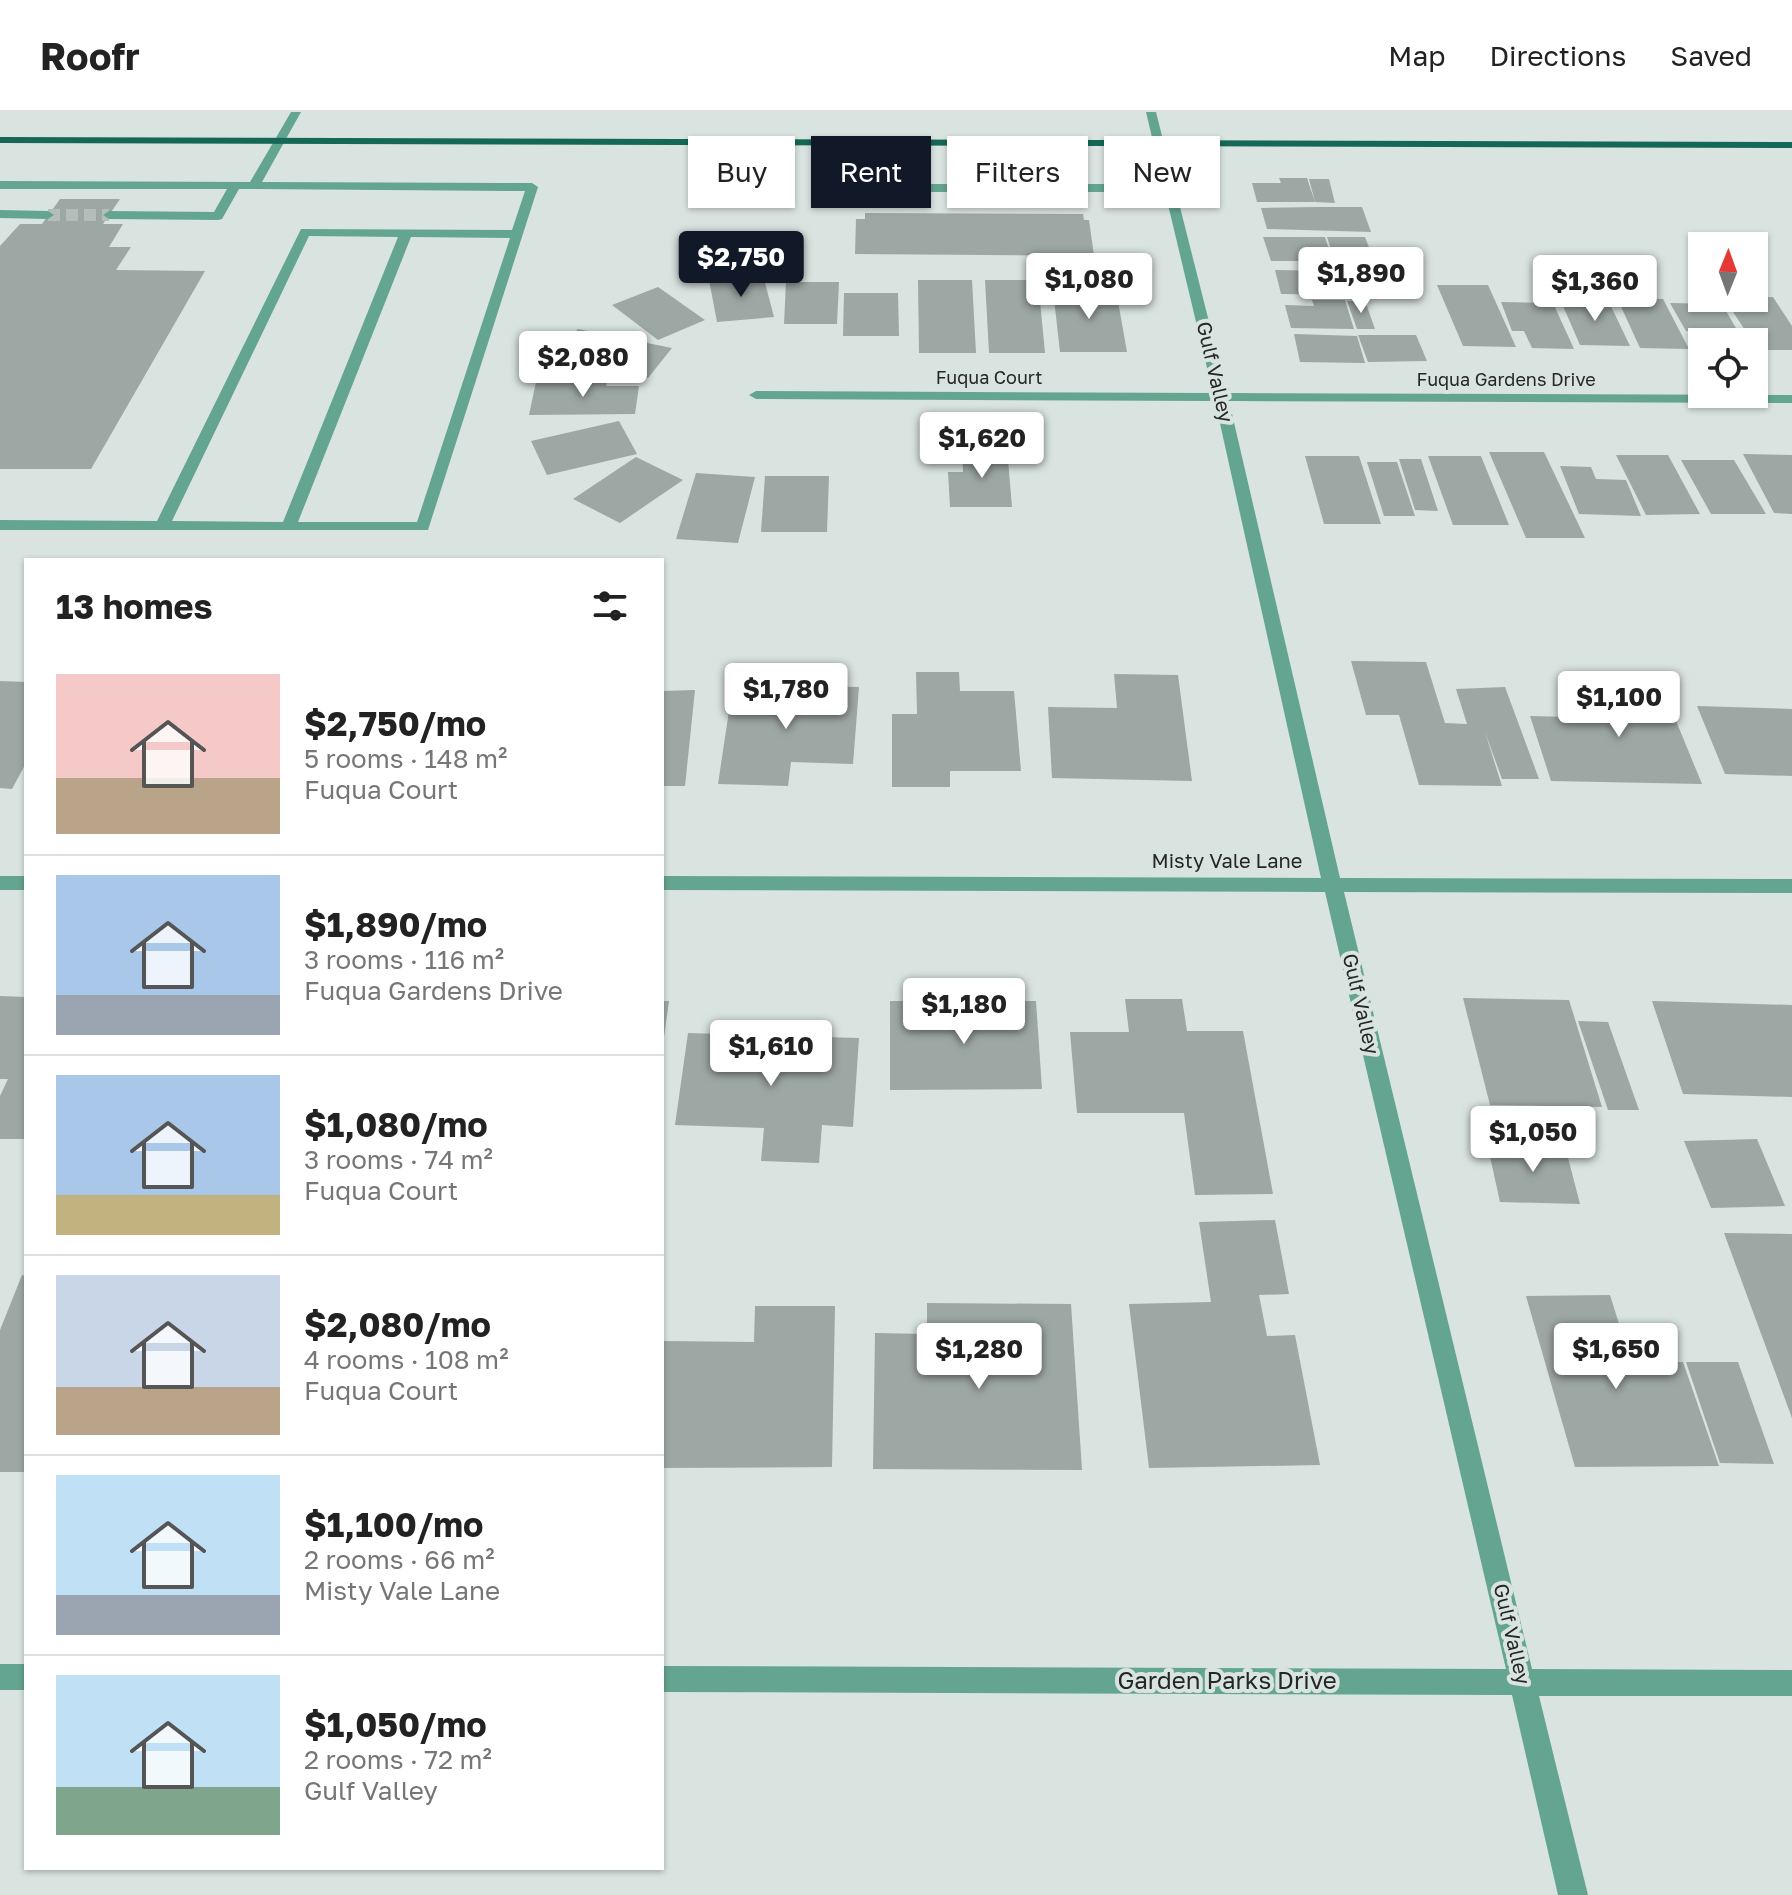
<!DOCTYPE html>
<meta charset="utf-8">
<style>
:root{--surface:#fff;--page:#f2f2f2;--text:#222;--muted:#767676;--line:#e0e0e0;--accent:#111827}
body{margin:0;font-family:"Golos Text",sans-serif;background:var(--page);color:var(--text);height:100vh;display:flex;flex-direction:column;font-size:30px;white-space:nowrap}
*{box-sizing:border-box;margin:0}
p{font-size:26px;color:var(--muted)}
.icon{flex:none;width:44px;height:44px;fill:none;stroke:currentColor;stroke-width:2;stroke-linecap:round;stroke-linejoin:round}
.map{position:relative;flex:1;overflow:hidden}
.details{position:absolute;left:24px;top:446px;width:640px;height:1312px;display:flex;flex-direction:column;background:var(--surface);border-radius:0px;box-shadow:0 2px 6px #0004}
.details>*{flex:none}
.top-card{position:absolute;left:688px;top:24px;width:760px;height:72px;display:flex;gap:16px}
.needle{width:52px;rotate:1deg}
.controls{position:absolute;left:1688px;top:120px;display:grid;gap:16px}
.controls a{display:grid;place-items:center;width:80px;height:80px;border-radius:0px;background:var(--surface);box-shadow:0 2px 6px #0004;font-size:40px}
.price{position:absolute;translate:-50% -68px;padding:0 18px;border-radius:8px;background:#fff;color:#222;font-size:26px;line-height:52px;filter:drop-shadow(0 2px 4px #0008)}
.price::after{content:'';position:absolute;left:50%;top:48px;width:24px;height:18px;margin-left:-12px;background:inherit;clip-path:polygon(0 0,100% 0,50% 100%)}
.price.active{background:var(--accent);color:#fff}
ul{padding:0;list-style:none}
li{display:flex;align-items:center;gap:24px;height:200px;padding:0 32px}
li+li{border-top:2px solid var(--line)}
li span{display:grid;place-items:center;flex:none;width:224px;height:160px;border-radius:0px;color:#555}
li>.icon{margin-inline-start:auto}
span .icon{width:96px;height:96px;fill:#fffc;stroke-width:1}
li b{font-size:34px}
h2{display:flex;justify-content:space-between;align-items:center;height:96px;padding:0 32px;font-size:34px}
.chip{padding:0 28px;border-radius:0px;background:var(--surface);box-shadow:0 2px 6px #0004;font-size:28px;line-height:72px}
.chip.active{background:var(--accent);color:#fff}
header{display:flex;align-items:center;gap:48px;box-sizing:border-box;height:112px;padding:0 40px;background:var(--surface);border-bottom:2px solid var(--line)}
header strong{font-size:38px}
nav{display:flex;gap:44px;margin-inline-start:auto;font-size:28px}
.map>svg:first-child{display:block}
</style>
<header>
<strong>Roofr</strong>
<nav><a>Map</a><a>Directions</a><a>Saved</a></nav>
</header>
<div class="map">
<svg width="1792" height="1783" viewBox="0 0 1792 1783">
<rect width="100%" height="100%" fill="#d9e3df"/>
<g fill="#9da7a3">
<path d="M1279 66H1307L1315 90H1257L1252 71H1281Z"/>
<path d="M1309 67H1329L1335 91 1315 90Z"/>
<path d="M60 87H120L103 112H123L109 135H131L116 158 205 159 91 357H0V134L20 112H42Z"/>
<path d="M1317 95H1362L1371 120 1267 117 1261 96Z"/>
<path d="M865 101 1083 102 1084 108H1089L1094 144 855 142 856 107H865Z"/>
<path d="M1263 125H1325L1333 149H1271Z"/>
<path d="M1327 125H1365L1373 146H1334Z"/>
<path d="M1337 156H1356L1365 182H1345Z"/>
<path d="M1275 158 1336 159 1343 183 1281 182Z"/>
<path d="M763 163 774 205 717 210 709 168Z"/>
<path d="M918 168H972L976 241H919Z"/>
<path d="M985 168H1038L1045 241H989Z"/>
<path d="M786 170H839L837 212H784Z"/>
<path d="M1437 173H1488L1516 235 1463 234Z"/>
<path d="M658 175 705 208 658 228 612 193Z"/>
<path d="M1053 178H1116L1127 240H1060Z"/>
<path d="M844 181H898L899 224H843Z"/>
<path d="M1773 185 1792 214V238H1758L1724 186Z"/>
<path d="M1617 186 1663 187 1689 237 1640 236Z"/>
<path d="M1560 187 1608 188 1630 234 1580 233Z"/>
<path d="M1312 188H1345L1354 217 1291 216 1285 193 1314 194Z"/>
<path d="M1347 189H1365L1375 217H1357Z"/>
<path d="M1501 190 1553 191 1574 237 1532 236 1524 219H1512Z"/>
<path d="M1670 191 1722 192 1744 230H1702L1697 220 1686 219Z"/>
<path d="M578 217 672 236 648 266 552 247Z"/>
<path d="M1294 222 1357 224 1365 251 1300 250Z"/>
<path d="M1358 223H1416L1427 249 1368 250Z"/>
<path d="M536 270H607L606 274H639L635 302 529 303Z"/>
<path d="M619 309 637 342 547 363 531 329Z"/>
<path d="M962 336H1007L1012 395H950L948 360H963Z"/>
<path d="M1489 340H1544L1585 426H1526Z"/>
<path d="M1743 342 1792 343V402L1774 401Z"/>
<path d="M1616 343H1668L1700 402 1646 403Z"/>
<path d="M1305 344H1359L1381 412H1324Z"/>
<path d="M1428 344H1481L1509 413H1453Z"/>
<path d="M636 345 683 368 620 411 573 387Z"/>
<path d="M1399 347H1421L1438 399 1415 398Z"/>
<path d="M1681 348H1734L1766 402H1711Z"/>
<path d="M1367 350H1397L1415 404H1384Z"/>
<path d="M1560 354 1591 355 1596 367 1626 368 1641 404 1579 402Z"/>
<path d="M696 361 755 365 738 431 676 427Z"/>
<path d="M765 364H829L827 420H761Z"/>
<path d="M1351 549 1426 550 1445 611 1467 612 1456 577 1505 575 1539 667H1502L1485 620 1502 674 1419 673 1399 603H1366Z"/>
<path d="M916 560H959L960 579H1014L1021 659H950V675H892V602H917Z"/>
<path d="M1114 562 1178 563 1192 669 1052 666 1048 595 1117 596Z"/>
<path d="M1594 564 1658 565 1702 672 1551 669 1530 604 1611 606Z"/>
<path d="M0 569 26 570V651L12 677 0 676Z"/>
<path d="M733 572 859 575 853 652 791 650 788 674 718 672Z"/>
<path d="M695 578 685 674H662V579Z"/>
<path d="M1697 594 1792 597V664L1725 662Z"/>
<path d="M0 884 26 885V1027H0V984L8 967H0Z"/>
<path d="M1463 886 1569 888 1602 995 1490 993Z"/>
<path d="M1125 887H1182L1187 919H1243L1273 1082 1195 1083 1184 1001H1077L1070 920H1129Z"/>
<path d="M662 889H669L664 925H662Z"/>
<path d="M890 889H1036L1042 977 890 978Z"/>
<path d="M1652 889 1792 893V985L1683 982Z"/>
<path d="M1578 909 1608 910 1639 998H1608Z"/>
<path d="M688 921 859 926 853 1015 822 1013 819 1051 761 1049 764 1016 675 1013Z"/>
<path d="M1757 1027 1785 1094 1711 1096 1684 1029Z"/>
<path d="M1487 1031 1565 1034 1580 1092 1500 1090Z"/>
<path d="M1275 1108 1289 1182 1259 1183 1267 1224 1295 1223 1320 1353 1149 1356 1129 1192 1211 1190 1199 1110Z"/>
<path d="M1724 1121 1792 1122V1306Z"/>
<path d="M22 1163 26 1164V1360H0V1218Z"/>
<path d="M1610 1183 1631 1250H1683L1719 1354 1575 1355 1526 1184Z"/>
<path d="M927 1191 1071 1192 1082 1358 873 1357 875 1221 927 1222Z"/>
<path d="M755 1194H835L832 1355 662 1356 663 1229 754 1230Z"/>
<path d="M1686 1250H1738L1774 1352 1720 1351Z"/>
</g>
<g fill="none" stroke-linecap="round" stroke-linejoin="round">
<path stroke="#b5bdba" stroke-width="12" stroke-dasharray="12 6" stroke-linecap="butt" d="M48 103H109"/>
<g fill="#64a591" fill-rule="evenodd">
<path d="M291 0H301L262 70 532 71 538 75 428 418H0V408L157 409 301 117 512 118 525 79 239 77 222 107 218 108 109 107 103 103 109 99 214 100 227 77H0V69L250 70ZM309 124 398 125 283 410 172 409ZM411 125 510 126 417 410H298Z"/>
<path d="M1146 0H1156L1227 281 1792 283V291L1229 289 1340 766 1792 767V781L1344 780 1532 1557 1792 1558V1584H1539L1588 1783H1558L1512 1583 662 1580V1554L1506 1557 1325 780 662 778V764L1321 766 1215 289 756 287 749 283 756 279 1213 281 1165 80H871L865 76V31L871 28 877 31V72H997L993 31 999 28 1005 31 1009 72H1163Z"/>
<path d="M0 98 48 99 54 103 48 107 0 106Z"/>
<rect x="0" y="764" width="26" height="14"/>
<rect x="0" y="1552" width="26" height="26"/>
</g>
<path fill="#146855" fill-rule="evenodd" d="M0 25 1792 30V36L0 31Z"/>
</g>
<g text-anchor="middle" stroke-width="8" stroke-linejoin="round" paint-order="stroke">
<g font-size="18" fill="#232726" stroke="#d9e3df">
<text x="989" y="272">Fuqua Court</text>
<text x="1506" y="274">Fuqua Gardens Drive</text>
</g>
<g font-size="20" fill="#232726" stroke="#d9e3df">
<text transform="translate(1215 260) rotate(77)" y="7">Gulf Valley</text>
<text x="1227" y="756">Misty Vale Lane</text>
<text transform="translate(1361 892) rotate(77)" y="7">Gulf Valley</text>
<text transform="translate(1512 1522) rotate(77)" y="7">Gulf Valley</text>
</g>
<g font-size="24" fill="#232726" stroke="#d9e3df">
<text x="1227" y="1577">Garden Parks Drive</text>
</g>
</g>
</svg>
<div class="controls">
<a><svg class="needle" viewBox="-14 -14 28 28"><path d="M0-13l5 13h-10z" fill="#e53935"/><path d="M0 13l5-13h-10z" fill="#767676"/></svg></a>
<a><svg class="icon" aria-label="locate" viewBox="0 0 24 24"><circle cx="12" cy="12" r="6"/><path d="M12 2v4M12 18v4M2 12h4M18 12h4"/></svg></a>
</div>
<b class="price active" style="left:741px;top:187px">$2,750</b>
<b class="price" style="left:1361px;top:203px">$1,890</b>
<b class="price" style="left:1089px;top:209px">$1,080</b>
<b class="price" style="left:1595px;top:211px">$1,360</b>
<b class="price" style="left:583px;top:287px">$2,080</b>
<b class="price" style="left:982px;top:368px">$1,620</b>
<b class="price" style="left:786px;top:619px">$1,780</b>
<b class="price" style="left:1619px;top:627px">$1,100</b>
<b class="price" style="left:964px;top:934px">$1,180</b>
<b class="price" style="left:771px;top:976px">$1,610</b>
<b class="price" style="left:1533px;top:1062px">$1,050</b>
<b class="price" style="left:979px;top:1279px">$1,280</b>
<b class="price" style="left:1616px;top:1279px">$1,650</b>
<div class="top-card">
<a class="chip">Buy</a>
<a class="chip active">Rent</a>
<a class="chip">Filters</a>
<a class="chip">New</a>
</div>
<section class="details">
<h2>13 homes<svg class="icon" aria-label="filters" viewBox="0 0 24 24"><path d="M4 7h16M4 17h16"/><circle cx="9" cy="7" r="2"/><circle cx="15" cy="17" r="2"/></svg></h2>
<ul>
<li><span style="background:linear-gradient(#f6c9c9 65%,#b9a48a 0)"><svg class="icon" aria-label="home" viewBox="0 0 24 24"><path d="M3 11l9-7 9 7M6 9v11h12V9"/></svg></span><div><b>$2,750/mo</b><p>5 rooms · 148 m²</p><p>Fuqua Court</p></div></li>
<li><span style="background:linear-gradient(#a9c7e8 75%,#9aa5b1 0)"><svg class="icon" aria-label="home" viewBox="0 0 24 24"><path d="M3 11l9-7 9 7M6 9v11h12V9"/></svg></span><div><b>$1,890/mo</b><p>3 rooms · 116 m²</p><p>Fuqua Gardens Drive</p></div></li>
<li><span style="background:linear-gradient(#a9c7e8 75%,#c2b280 0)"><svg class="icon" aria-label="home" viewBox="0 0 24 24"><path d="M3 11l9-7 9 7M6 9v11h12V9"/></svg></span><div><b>$1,080/mo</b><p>3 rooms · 74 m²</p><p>Fuqua Court</p></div></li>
<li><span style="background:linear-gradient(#c9d6e8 70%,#b9a48a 0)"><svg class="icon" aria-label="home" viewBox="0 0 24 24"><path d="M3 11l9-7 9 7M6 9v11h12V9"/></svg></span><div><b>$2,080/mo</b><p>4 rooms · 108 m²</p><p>Fuqua Court</p></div></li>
<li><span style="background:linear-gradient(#bfe0f5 75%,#9aa5b1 0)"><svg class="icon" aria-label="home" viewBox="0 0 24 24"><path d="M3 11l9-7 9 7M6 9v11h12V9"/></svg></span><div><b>$1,100/mo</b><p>2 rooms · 66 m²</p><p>Misty Vale Lane</p></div></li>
<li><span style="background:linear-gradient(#bfe0f5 70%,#7fa58c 0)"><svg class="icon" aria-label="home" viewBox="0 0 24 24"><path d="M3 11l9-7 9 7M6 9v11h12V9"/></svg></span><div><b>$1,050/mo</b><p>2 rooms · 72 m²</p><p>Gulf Valley</p></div></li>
</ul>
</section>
</div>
